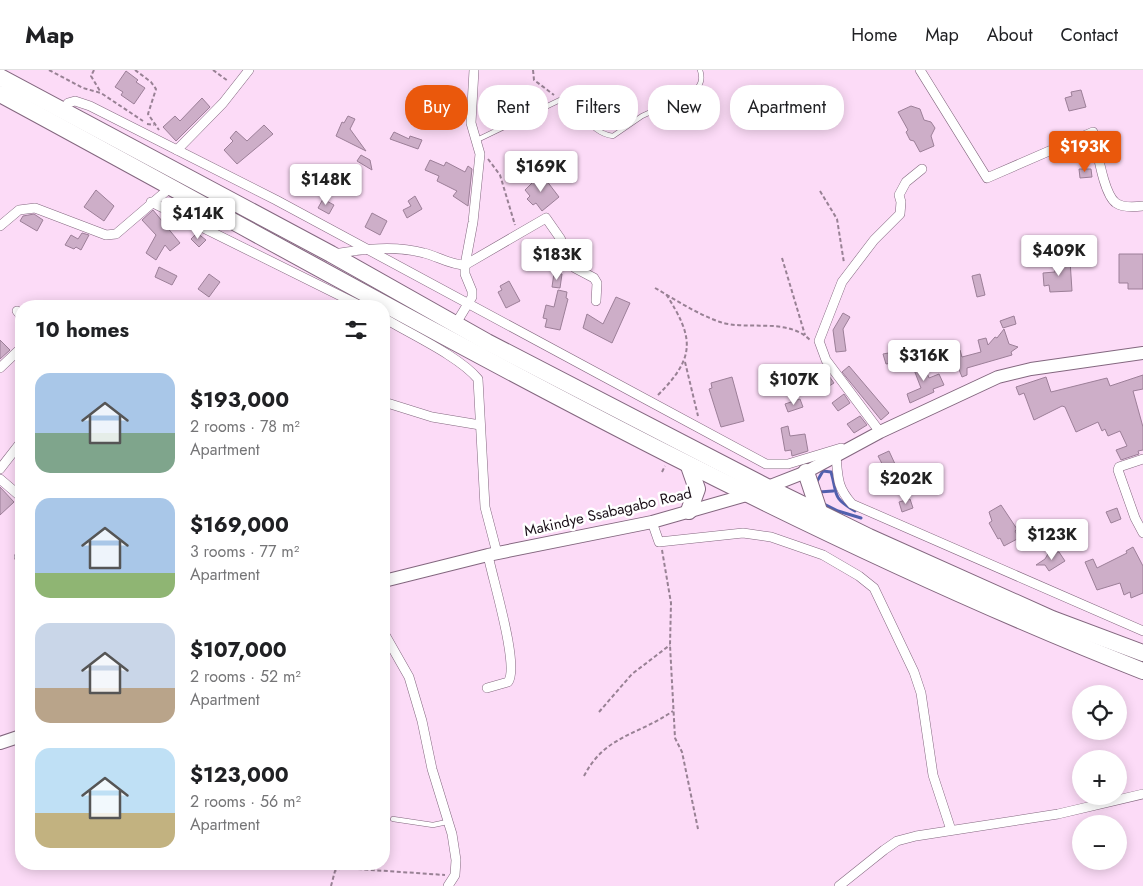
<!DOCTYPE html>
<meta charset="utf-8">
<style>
:root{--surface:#fff;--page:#f6f6f6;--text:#202124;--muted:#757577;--line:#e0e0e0;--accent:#ea580c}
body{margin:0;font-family:Jost,sans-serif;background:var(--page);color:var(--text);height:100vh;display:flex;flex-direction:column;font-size:19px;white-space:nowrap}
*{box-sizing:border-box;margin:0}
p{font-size:16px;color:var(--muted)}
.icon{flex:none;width:28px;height:28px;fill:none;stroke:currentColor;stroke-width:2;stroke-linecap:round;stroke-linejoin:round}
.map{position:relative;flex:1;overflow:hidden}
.sheet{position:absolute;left:15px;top:230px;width:375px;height:570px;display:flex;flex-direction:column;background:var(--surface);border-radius:20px;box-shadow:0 2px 12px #0003}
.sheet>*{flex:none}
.guide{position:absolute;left:405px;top:15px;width:475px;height:45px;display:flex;gap:10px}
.tools{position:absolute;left:1072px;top:615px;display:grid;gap:10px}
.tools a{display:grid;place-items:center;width:55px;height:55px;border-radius:50%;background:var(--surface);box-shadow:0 2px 12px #0003;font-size:25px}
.price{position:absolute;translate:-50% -42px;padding:0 11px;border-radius:5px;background:#fff;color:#222;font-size:16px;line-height:32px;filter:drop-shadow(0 1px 2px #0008)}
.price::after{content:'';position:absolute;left:50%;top:30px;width:15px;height:11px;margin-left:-8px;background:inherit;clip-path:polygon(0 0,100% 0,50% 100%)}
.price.active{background:var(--accent);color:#fff}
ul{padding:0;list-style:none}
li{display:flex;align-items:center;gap:15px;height:125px;padding:0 20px}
li span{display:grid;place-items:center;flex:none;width:140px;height:100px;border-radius:15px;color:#555}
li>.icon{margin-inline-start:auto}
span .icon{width:60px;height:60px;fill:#fffc;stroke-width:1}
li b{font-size:21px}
h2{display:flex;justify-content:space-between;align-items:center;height:60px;padding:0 20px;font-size:21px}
.tag{padding:0 18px;border-radius:20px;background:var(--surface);box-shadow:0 2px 12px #0003;font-size:18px;line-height:45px}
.tag.active{background:var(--accent);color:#fff}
header{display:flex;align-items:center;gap:30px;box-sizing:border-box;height:70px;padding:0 25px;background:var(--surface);border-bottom:1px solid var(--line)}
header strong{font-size:24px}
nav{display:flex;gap:28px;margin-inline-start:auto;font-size:18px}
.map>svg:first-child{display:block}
</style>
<header>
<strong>Map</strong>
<nav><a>Home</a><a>Map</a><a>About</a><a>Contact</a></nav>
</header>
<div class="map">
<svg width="1143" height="816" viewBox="0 0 1143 816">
<rect width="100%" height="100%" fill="#fcdbf7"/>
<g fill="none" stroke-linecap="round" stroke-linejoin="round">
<g stroke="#5160ae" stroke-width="3">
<path d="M816 413 823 401 831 402C838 425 831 427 855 441"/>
<path d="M819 422 833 421"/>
<path d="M824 434 838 441 861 448"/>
</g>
</g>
<g fill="#cdaec8" stroke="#9c7f98">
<path d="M126 1 138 10 136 12 145 18 134 34 121 25 123 22 115 17Z"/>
<path d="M1081 20 1086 37 1069 41 1065 28 1072 26 1071 22Z"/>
<path d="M202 28 210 37 176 71 163 57 175 46 180 51Z"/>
<path d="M911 36 920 39 924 50 931 52 935 58 931 66 934 76 920 82 914 71 910 70 906 62 908 60 898 42Z"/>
<path d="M348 46 355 49 350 59 366 81 336 66 342 52 344 53Z"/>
<path d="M264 55 273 64 237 94 224 80 233 71 230 68 236 61 247 71Z"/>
<path d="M394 62 409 69 410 66 422 70 418 79 390 69Z"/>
<path d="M361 85 370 90 372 100 357 91Z"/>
<path d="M430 90 444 96 446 92 465 102 468 96 472 99 468 136 453 126 457 121 437 111 439 106 425 100Z"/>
<path d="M1079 99H1091L1092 107 1080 108Z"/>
<path d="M539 106H543L559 127 542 141 536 133 533 135 527 129 530 126 525 120Z"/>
<path d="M96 120 114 136 104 151 84 137Z"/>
<path d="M415 126 422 139 407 148 403 140 411 136 408 131Z"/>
<path d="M323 129 334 135 329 144 318 138Z"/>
<path d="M153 140 180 173 170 181 165 175 156 190 146 183 156 165 142 150Z"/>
<path d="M372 143 387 151 380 165 365 157Z"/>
<path d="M34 144 43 150 37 161 20 151 23 146Z"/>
<path d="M82 163 89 165 81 180 76 177 74 179 65 175 71 165 78 169Z"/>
<path d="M197 163 206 170 199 177 191 169Z"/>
<path d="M1119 184H1143V219H1128V213H1119Z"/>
<path d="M1070 190 1072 221 1050 222 1049 215 1044 216 1043 203 1055 202 1054 191Z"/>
<path d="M159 197 177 206 172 215 155 207Z"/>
<path d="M554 203 562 204 560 218 552 217Z"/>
<path d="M209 204 220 212 209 227 198 219Z"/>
<path d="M980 204 985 225 977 227 972 206Z"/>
<path d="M509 211 520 231 506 238 498 222 502 220 500 216Z"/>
<path d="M558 220 567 222 566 228 568 229 560 260 545 257 547 249 543 248 546 235 554 237Z"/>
<path d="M616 227 630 233 612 273 583 258 587 244 603 254Z"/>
<path d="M843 243 850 247 843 259 846 281 836 282 833 260Z"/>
<path d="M1014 246 1016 254 1003 258 1000 251Z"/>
<path d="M1004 259 1009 274 1018 277 1011 282 1012 285 967 298V305L962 307 952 282 960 280 962 287 981 282 978 270 986 268 988 275 995 267 997 268Z"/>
<path d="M0 270 10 280 0 289Z"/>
<path d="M910 279 912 289 886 294 883 284Z"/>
<path d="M921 288 929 308 939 304 944 315 933 319 934 322 910 333 907 324 921 318 911 292Z"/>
<path d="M849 296 889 343 881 350 842 302Z"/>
<path d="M1143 305V319L1133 321 1143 357V380L1138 381 1139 384 1121 390 1116 380 1127 376 1120 361 1108 366 1105 359 1102 361 1098 352 1076 362 1065 337 1062 336 1034 350 1024 323 1019 325 1016 317 1046 307 1051 322 1107 308 1110 316Z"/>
<path d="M829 306 834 313 826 318 821 312Z"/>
<path d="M732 307 744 351 721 357 709 319 712 318 711 313Z"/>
<path d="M844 324 850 333 838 341 832 333Z"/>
<path d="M800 329 803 337 788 342 785 334Z"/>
<path d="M860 346 867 355 854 363 847 354Z"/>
<path d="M788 356 790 366 805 364 808 381 792 386 791 380 785 381 781 358Z"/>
<path d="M889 381 901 407 891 411 878 386Z"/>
<path d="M0 417 14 432 0 445Z"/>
<path d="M910 429 913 438 902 442 899 432Z"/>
<path d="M1001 435 1017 459 1015 461 1019 468 1004 476 1000 468 998 469 989 453 992 451 989 442Z"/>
<path d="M1117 438 1121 449 1111 453 1106 442Z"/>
<path d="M1133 477 1143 496V523L1131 528 1130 522 1124 525 1120 513 1097 520 1085 492 1093 489 1097 498 1127 483 1126 481Z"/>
<path d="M1049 482H1059L1065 491 1049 501 1045 495H1036L1045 489Z"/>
</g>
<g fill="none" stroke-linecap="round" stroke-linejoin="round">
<g stroke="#83677f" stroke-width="5.5">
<g id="lane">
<path d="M477 70 562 29C583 38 589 63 613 66L642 46 694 22C701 15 703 9 700 0"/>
<path d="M393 749 433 755 447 752"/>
</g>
</g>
<g stroke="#83677f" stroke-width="10">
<g id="street">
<path d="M920 0 987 108 1093 62C1097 77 1103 124 1116 133 1123 138 1135 137 1143 136"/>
<path d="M63 42 68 33 75 31 90 36 276 130 766 394H788L841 378"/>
<path d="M177 80 223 33 249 0"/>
<path d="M151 132 361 236"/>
<path d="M0 156 19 140 35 138 106 165 116 164 171 117"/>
<path d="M334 184C363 179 395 175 424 183 437 186 450 195 465 195L546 148 560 168 575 198 594 208 597 213 596 231"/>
<path d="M17 241 21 246"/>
<path d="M384 248C410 264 459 286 478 309L485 437 497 483"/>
<path d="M455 255 472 227V221L465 204V195L473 152 480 84 471 53 474 0"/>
<path d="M0 298 21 278"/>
<path d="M384 332 432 347 480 355"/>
<path d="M880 362 826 290 819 271 842 212 874 170 900 144 901 132 899 125 906 112 922 99"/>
<path d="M836 386C838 408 837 417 852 434L1143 561"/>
<path d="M1143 389 1119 397 1118 400 1135 448 1143 463"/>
<path d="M0 399 21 372"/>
<path d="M0 409 21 427"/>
<path d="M652 452 659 472 743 463 771 467 823 485 859 506 874 518 914 602 921 623 933 705 951 760"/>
<path d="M19 487 21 490"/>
<path d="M384 563 409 607 422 651 432 699 452 764 456 790 455 805 448 816"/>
<path d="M487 618 508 612C520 597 492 507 488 485"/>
<path d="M839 816 884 780 897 771 916 766 1058 744 1143 724"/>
</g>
</g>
<g stroke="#83677f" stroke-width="14">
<g id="secondary">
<path d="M384 511 488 485 652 452 750 424 806 402 880 362 998 307 1031 299 1143 283"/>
<path d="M0 673 21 666"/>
</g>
</g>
<g stroke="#83677f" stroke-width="18">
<g id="highway">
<path d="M0 7 331 184 487 272 767 417 869 467 1052 549 1143 583"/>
<path d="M0 24C376 227 745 444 1143 601"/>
<path d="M806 402 819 441"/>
<path d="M689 441 697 419 689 396"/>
</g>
</g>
<g stroke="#988194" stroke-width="2" stroke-dasharray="4 2.5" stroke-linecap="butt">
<path d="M49 0 83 18 101 23 143 51"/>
<path d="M94 0 91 6 100 21"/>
<path d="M135 0 151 12 156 19 148 44 159 60"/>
<path d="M213 0 228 11"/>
<path d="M533 0 534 10 554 25"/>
<path d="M147 54 154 55"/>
<path d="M488 89 500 105 515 155"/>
<path d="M820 121 837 149 844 193"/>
<path d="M782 188 805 265"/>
<path d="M655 218C676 230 697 244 720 252 747 261 787 247 810 270"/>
<path d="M685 292 698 346"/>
<path d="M787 302 799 319"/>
<path d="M658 325C696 287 694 268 666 224"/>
<path d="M662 402 665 396"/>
<path d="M662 480 671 533 670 575 675 668 682 682 698 759"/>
<path d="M599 642 632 604 670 575"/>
<path d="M584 706C605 665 639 665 673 641"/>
<path d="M331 816 335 801 342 798 445 805"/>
</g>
<use href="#lane" stroke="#fff" stroke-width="4.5"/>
<use href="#street" stroke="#fff" stroke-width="9"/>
<use href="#secondary" stroke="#fff" stroke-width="12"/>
<use href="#highway" stroke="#fff" stroke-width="16"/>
</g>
<g text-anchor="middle" stroke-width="5" stroke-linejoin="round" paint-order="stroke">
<g font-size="15" fill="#1c111a" stroke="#fff">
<text transform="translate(608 442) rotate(-13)" y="5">Makindye Ssabagabo Road</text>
</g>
</g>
</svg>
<div class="tools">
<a><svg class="icon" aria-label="locate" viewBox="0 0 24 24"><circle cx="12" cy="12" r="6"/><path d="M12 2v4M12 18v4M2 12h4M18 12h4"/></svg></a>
<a>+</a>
<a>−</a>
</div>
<b class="price active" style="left:1085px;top:103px">$193K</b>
<b class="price" style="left:541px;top:123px">$169K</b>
<b class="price" style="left:326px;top:136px">$148K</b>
<b class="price" style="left:198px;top:170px">$414K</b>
<b class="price" style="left:1059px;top:207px">$409K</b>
<b class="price" style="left:557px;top:211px">$183K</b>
<b class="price" style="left:924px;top:312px">$316K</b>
<b class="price" style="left:794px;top:336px">$107K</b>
<b class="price" style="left:906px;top:435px">$202K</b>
<b class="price" style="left:1052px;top:491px">$123K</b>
<div class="guide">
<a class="tag active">Buy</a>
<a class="tag">Rent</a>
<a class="tag">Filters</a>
<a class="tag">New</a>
<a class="tag">Apartment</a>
</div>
<section class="sheet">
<h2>10 homes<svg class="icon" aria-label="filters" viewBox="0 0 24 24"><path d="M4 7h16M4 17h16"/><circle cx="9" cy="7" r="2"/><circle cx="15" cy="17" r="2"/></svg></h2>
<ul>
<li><span style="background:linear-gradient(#a9c7e8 60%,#7fa58c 0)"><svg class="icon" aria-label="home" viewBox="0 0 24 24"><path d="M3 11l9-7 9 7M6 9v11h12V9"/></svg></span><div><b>$193,000</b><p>2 rooms · 78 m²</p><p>Apartment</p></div></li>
<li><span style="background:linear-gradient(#a9c7e8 75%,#8fb573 0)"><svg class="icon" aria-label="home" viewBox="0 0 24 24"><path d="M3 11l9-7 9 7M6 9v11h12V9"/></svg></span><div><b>$169,000</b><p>3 rooms · 77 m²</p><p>Apartment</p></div></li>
<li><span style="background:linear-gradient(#c9d6e8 65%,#b9a48a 0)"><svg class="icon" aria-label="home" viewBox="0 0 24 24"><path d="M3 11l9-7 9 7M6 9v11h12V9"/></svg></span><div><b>$107,000</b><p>2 rooms · 52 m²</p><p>Apartment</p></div></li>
<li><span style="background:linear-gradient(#bfe0f5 65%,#c2b280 0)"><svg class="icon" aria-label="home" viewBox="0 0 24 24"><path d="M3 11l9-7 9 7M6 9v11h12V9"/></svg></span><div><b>$123,000</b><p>2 rooms · 56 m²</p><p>Apartment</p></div></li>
</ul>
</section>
</div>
